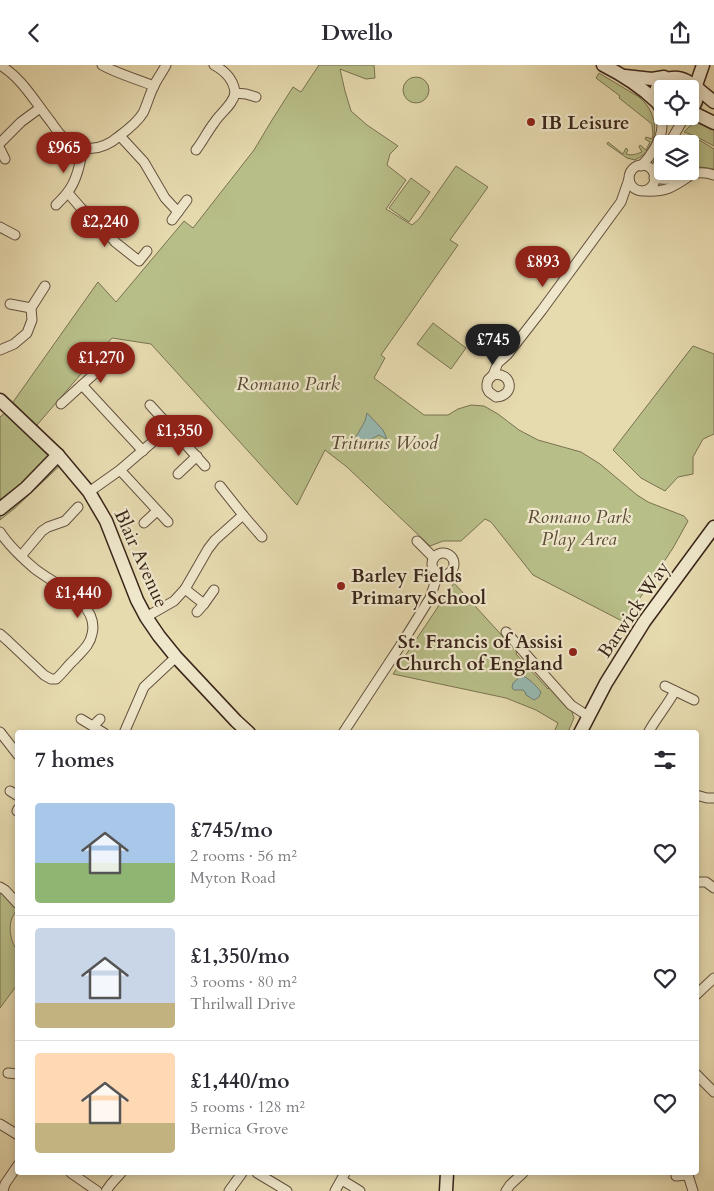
<!DOCTYPE html>
<meta charset="utf-8">
<style>
:root{--surface:#fff;--page:#f7f7f7;--text:#2b2b33;--muted:#7c7c81;--line:#e1e1e2;--accent:#8f2418}
body{margin:0;font-family:Cardo,serif;background:var(--page);color:var(--text);height:100vh;display:flex;flex-direction:column;font-size:19px;white-space:nowrap}
*{box-sizing:border-box;margin:0}
p{font-size:16px;color:var(--muted)}
.icon{flex:none;width:28px;height:28px;fill:none;stroke:currentColor;stroke-width:2;stroke-linecap:round;stroke-linejoin:round}
.map{position:relative;flex:1;overflow:hidden}
.details{position:absolute;left:15px;top:665px;width:684px;height:445px;display:flex;flex-direction:column;background:var(--surface);border-radius:5px;box-shadow:0 2px 8px #0003}
.details>*{flex:none}
.tools{position:absolute;left:654px;top:15px;display:grid;gap:10px}
.tools a{display:grid;place-items:center;width:45px;height:45px;border-radius:5px;background:var(--surface);box-shadow:0 2px 8px #0003;font-size:25px}
.price{position:absolute;translate:-50% -42px;padding:0 11px;border-radius:18px;background:var(--accent);color:#fff;font-size:16px;line-height:32px;filter:drop-shadow(0 1px 2px #0008)}
.price::after{content:'';position:absolute;left:50%;top:30px;width:15px;height:11px;margin-left:-8px;background:inherit;clip-path:polygon(0 0,100% 0,50% 100%)}
.price.selected{background:#222;color:#fff}
ul{padding:0;list-style:none}
li{display:flex;align-items:center;gap:15px;height:125px;padding:0 20px}
li+li{border-top:1px solid var(--line)}
li span{display:grid;place-items:center;flex:none;width:140px;height:100px;border-radius:5px;color:#555}
li>.icon{margin-inline-start:auto}
span .icon{width:60px;height:60px;fill:#fffc;stroke-width:1}
li b{font-size:21px}
h2{display:flex;justify-content:space-between;align-items:center;height:60px;padding:0 20px;font-size:21px}
header{display:flex;justify-content:space-between;align-items:center;height:65px;padding:0 20px;background:var(--surface);font-size:22px;font-weight:700}
.map>svg:first-child{display:block}
</style>
<header><svg class="icon" aria-label="back" viewBox="0 0 24 24"><path d="M15 5l-7 7 7 7"/></svg>Dwello<svg class="icon" aria-label="share" viewBox="0 0 24 24"><path d="M12 15V3M7 8l5-5 5 5M5 13v7h14v-7"/></svg></header>
<div class="map">
<svg width="714" height="1126" viewBox="0 0 714 1126">
<rect width="100%" height="100%" fill="#e6daaf"/>
<filter id="stains"><feTurbulence type="fractalNoise" baseFrequency=".004" numOctaves="4"/><feColorMatrix values="0 0 0 0 .2 0 0 0 0 .09 0 0 0 0 .02 0 0 0 .5 -.17"/></filter>
<radialGradient id="worn" r=".72"><stop offset=".6" stop-color="#630" stop-opacity="0"/><stop offset="1" stop-color="#630" stop-opacity=".3"/></radialGradient>
<g fill="#b8be88" stroke="#797251">
<path d="M319 0H374L375 13 366 14 340 4 345 26 351 46 367 60 398 81 390 89 387 100 406 115 386 144 412 160 419 154 456 101 488 122 450 175 458 180 381 290 385 293 374 313 424 350H448L458 344 471 340 484 341 498 349 519 365 538 375 581 387 600 399 637 430 648 437 684 451 688 456 673 483 624 557 533 510 491 457 485 454 461 476H443L430 481 347 402 325 385 297 440 151 279 112 273 37 360 68 393 15 443 0 455V352L6 347 98 217 116 237 184 156 193 163 254 85 272 55 293 22 301 27Z"/>
<path d="M599 8 639 32C660 49 661 82 635 95L627 93 607 79 608 77 623 89 626 83 628 85 626 89C632 91 637 89 642 87L639 82 640 80 646 85 650 77 645 74 646 72 652 74 653 70 652 59 619 33 620 31 596 13Z"/>
<circle cx="416" cy="25" r="13"/>
<path d="M697 58 704 59 714 64V81L695 71 684 67 692 59Z"/>
<path d="M684 70 701 76 714 84V104L701 102 690 104V79H675L676 77 679 78Z"/>
<path d="M411 113 430 127 409 157 389 143Z"/>
<path d="M433 258 466 283 451 304 417 279Z"/>
<path d="M693 281 714 289V369L703 374 693 392V409L678 412 665 426 641 413 613 385Z"/>
<path d="M454 518 517 587 516 589 548 624 549 622 572 647 574 653 568 667H554L558 658 536 645 506 633 393 609Z"/>
<path d="M0 822 17 842C16 847 14 849 12 853 8 863 11 878 17 885V920L0 943Z"/>
</g>
<g fill="#97bab2" stroke="#727e75">
<path d="M367 348 383 365 387 374 379 370 357 381 353 377 365 356Z"/>
<path d="M522 610C530 615 535 619 541 627L539 632 534 635 526 630 525 627 523 625H514L512 623 513 618Z"/>
</g>
<g fill="none" stroke-linecap="round" stroke-linejoin="round">
<g stroke="#65523f" stroke-width="11">
<g id="street">
<path d="M0 0C22 13 35 37 51 57 55 63 60 70 66 75 81 88 103 85 118 72 126 66 137 58 143 48 147 40 149 31 153 23 156 15 162 8 166 0"/>
<path d="M102 0C118 9 137 14 154 21"/>
<path d="M214 0C225 6 234 15 235 28L246 29 256 32"/>
<path d="M120 71 144 97 165 133 178 147 187 135"/>
<path d="M0 78 21 57 40 43"/>
<path d="M669 79 685 51"/>
<path d="M0 84 5 94"/>
<path d="M196 85C203 76 207 67 214 58 220 48 233 40 235 28"/>
<circle cx="642" cy="113" r="13"/>
<path d="M641 101C651 91 661 76 662 62 662 55 661 48 660 42"/>
<path d="M654 109 662 89"/>
<path d="M654 113C676 119 692 102 714 110"/>
<path d="M645 126C665 127 672 123 688 112"/>
<path d="M68 128 81 143 98 156 115 177 139 196 147 186"/>
<path d="M56 140C60 136 64 132 67 128 77 116 80 98 83 83"/>
<path d="M172 155 178 147"/>
<path d="M0 162 15 170"/>
<path d="M10 239 31 243"/>
<path d="M0 285 14 279 27 268 32 255 31 243 45 221"/>
<path d="M493 310C512 306 516 331 496 332L489 327 487 323V319L488 315 493 310 498 298 507 290 542 245 621 137 629 114"/>
<path d="M82 320 103 301"/>
<path d="M61 339 82 320 143 386"/>
<path d="M150 340 170 362"/>
<path d="M120 405 168 457"/>
<path d="M178 409 197 391"/>
<path d="M89 427 120 405 170 362 205 401"/>
<path d="M243 450 262 472"/>
<path d="M144 458 157 446"/>
<path d="M0 467C9 481 22 493 35 504 54 519 100 538 92 569 90 580 82 586 75 594 68 600 63 608 56 614H51L44 610 8 576 0 569"/>
<path d="M417 476 434 493"/>
<circle cx="443" cy="499" r="11"/>
<path d="M21 491 42 466 48 462 65 456 78 442"/>
<path d="M185 524 204 539 214 525"/>
<path d="M197 547 204 539"/>
<path d="M146 552 174 536 185 524 208 484 215 475 243 450 220 421"/>
<path d="M506 567 571 640 588 651"/>
<path d="M665 621 694 635"/>
<path d="M81 654 104 668"/>
<path d="M93 661 100 654"/>
<path d="M0 667 18 690"/>
<path d="M124 668 144 622 176 592"/>
<path d="M343 668 404 575 430 533 438 509"/>
<path d="M648 668C656 653 667 641 675 626"/>
<path d="M10 726 18 731"/>
<path d="M696 730 707 733H714"/>
<path d="M17 746 18 744"/>
<path d="M696 817H706L714 823"/>
<path d="M0 822 5 825 18 839"/>
<path d="M696 930 714 913"/>
<path d="M8 1008 18 1009"/>
<path d="M696 1009 714 1027"/>
<path d="M0 1059 18 1070"/>
<path d="M71 1108 97 1126"/>
<path d="M257 1108 287 1126"/>
<path d="M689 1108 688 1110 693 1126"/>
<path d="M676 1111 688 1110"/>
<path d="M342 1115 360 1126"/>
<path d="M3 1126 5 1119 18 1100"/>
<path d="M106 1126 111 1119 121 1108"/>
<path d="M229 1126 242 1108"/>
<path d="M335 1126 345 1108"/>
<path d="M506 1126 510 1120 523 1108"/>
</g>
</g>
<g stroke="#3a251a" stroke-width="15">
<g id="secondary">
<path d="M603 0C623 10 641 22 657 37"/>
<path d="M625 11 652 14 664 12"/>
<path d="M696 20 703 0"/>
<path d="M697 23 714 37"/>
<path d="M662 44C657 38 654 31 657 23 668 0 714 19 690 46"/>
<path d="M690 46 714 58"/>
<path d="M0 335 58 390 89 427 106 456 137 535 146 552 159 571 176 592 236 656 249 668"/>
<path d="M0 444 26 423 58 390"/>
<path d="M580 668 606 618 644 557 714 462"/>
<path d="M446 1126 447 1108"/>
</g>
</g>
<use href="#street" stroke="#efe7cb" stroke-width="9"/>
<use href="#secondary" stroke="#efe7cb" stroke-width="12"/>
</g>
<g fill="#8f2418" stroke="#efe7cb" stroke-width="2">
<circle cx="531" cy="57" r="5"/>
<circle cx="341" cy="521" r="5"/>
<circle cx="573" cy="587" r="5"/>
</g>
<g text-anchor="middle" stroke-width="4.5" stroke-linejoin="round" paint-order="stroke">
<g font-size="19" font-weight="bold" fill="#3a251a" stroke="#efe7cb" text-anchor="start">
<text x="541" y="64">IB Leisure</text>
<text x="351" y="517">Barley Fields<tspan x="351" dy="22">Primary School</tspan></text>
<text x="563" y="583" text-anchor="end">St. Francis of Assisi<tspan x="563" dy="22">Church of England</tspan></text>
</g>
<g font-size="19" font-style="italic" fill="#5a4b36" stroke="#efe7cb">
<text x="288" y="325">Romano Park</text>
<text x="384" y="384">Triturus Wood</text>
<text x="579" y="458">Romano Park<tspan x="579" dy="22">Play Area</tspan></text>
</g>
<g font-size="19" fill="#3a251a" stroke="#efe7cb">
<text transform="translate(142 493) rotate(66)" y="7">Blair Avenue</text>
<text transform="translate(633 544) rotate(-56)" y="7">Barwick Way</text>
</g>
</g>
<rect width="100%" height="100%" filter="url(#stains)"/>
<rect width="100%" height="100%" fill="url(#worn)"/>
</svg>
<div class="tools">
<a><svg class="icon" aria-label="locate" viewBox="0 0 24 24"><circle cx="12" cy="12" r="6"/><path d="M12 2v4M12 18v4M2 12h4M18 12h4"/></svg></a>
<a><svg class="icon" aria-label="layers" viewBox="0 0 24 24"><path d="M12 4l9 5-9 5-9-5zM3 14l9 5 9-5"/></svg></a>
</div>
<b class="price" style="left:64px;top:109px">£965</b>
<b class="price" style="left:105px;top:183px">£2,240</b>
<b class="price" style="left:543px;top:223px">£893</b>
<b class="price selected" style="left:493px;top:301px">£745</b>
<b class="price" style="left:101px;top:319px">£1,270</b>
<b class="price" style="left:179px;top:392px">£1,350</b>
<b class="price" style="left:78px;top:554px">£1,440</b>
<section class="details">
<h2>7 homes<svg class="icon" aria-label="filters" viewBox="0 0 24 24"><path d="M4 7h16M4 17h16"/><circle cx="9" cy="7" r="2"/><circle cx="15" cy="17" r="2"/></svg></h2>
<ul>
<li><span style="background:linear-gradient(#a9c7e8 60%,#8fb573 0)"><svg class="icon" aria-label="home" viewBox="0 0 24 24"><path d="M3 11l9-7 9 7M6 9v11h12V9"/></svg></span><div><b>£745/mo</b><p>2 rooms · 56 m²</p><p>Myton Road</p></div><svg class="icon" aria-label="heart" viewBox="0 0 24 24"><path d="M12 20l-8-8c-3-5 5-10 8-4 3-6 11-1 8 4z"/></svg></li>
<li><span style="background:linear-gradient(#c9d6e8 75%,#c2b280 0)"><svg class="icon" aria-label="home" viewBox="0 0 24 24"><path d="M3 11l9-7 9 7M6 9v11h12V9"/></svg></span><div><b>£1,350/mo</b><p>3 rooms · 80 m²</p><p>Thrilwall Drive</p></div><svg class="icon" aria-label="heart" viewBox="0 0 24 24"><path d="M12 20l-8-8c-3-5 5-10 8-4 3-6 11-1 8 4z"/></svg></li>
<li><span style="background:linear-gradient(#ffd9b3 70%,#c2b280 0)"><svg class="icon" aria-label="home" viewBox="0 0 24 24"><path d="M3 11l9-7 9 7M6 9v11h12V9"/></svg></span><div><b>£1,440/mo</b><p>5 rooms · 128 m²</p><p>Bernica Grove</p></div><svg class="icon" aria-label="heart" viewBox="0 0 24 24"><path d="M12 20l-8-8c-3-5 5-10 8-4 3-6 11-1 8 4z"/></svg></li>
</ul>
</section>
</div>
